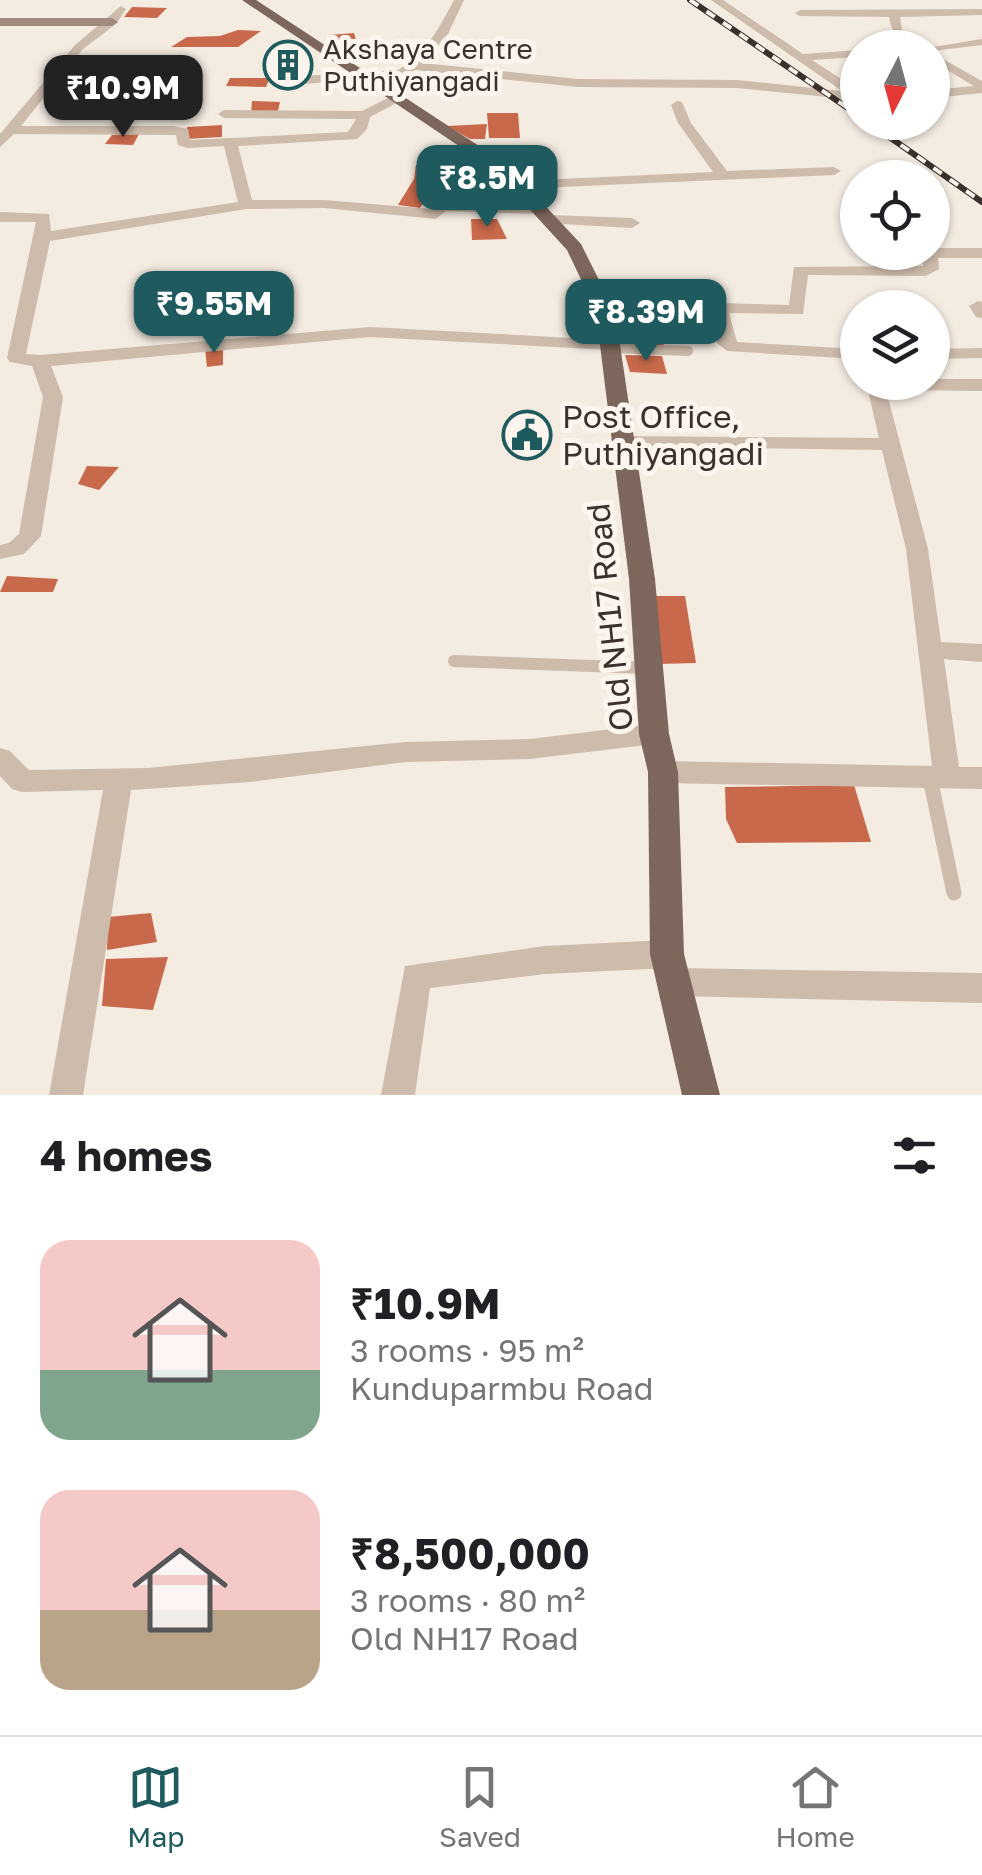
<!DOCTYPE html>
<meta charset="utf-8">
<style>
:root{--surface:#fff;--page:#f6f6f6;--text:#202124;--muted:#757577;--line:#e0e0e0;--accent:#1f5a5e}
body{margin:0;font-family:"Golos Text",sans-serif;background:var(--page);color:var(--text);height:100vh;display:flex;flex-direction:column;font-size:38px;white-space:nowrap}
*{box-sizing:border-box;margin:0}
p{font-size:32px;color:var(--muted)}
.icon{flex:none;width:55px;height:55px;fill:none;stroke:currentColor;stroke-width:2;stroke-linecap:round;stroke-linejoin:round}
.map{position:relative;height:1095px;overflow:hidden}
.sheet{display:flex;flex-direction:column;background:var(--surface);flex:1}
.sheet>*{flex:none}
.needle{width:65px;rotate:186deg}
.fabs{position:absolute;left:840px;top:30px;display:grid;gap:20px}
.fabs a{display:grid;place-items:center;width:110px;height:110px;border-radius:50%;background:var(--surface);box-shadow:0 2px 8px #0004;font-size:50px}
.price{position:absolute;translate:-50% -85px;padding:0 22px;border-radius:20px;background:var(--accent);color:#fff;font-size:32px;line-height:65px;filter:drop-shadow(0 2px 5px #0008)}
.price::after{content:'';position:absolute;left:50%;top:60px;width:30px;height:22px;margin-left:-15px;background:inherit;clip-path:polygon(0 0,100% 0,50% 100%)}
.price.active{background:#222;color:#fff}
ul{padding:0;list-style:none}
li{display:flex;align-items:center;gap:30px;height:250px;padding:0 40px}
li span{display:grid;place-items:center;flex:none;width:280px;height:200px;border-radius:30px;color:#555}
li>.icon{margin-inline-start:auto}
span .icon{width:120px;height:120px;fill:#fffc;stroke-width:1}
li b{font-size:42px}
h2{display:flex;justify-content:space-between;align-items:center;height:120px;padding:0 40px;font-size:42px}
.menu{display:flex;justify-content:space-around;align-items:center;height:140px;border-top:2px solid var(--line);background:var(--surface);font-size:28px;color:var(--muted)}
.menu a{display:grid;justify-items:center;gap:5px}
.menu .active{color:var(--accent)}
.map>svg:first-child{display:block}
</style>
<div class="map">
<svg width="982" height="1095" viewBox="0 0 982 1095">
<rect width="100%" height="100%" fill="#f4ebe1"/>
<g fill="#c8694b">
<path d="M132 7 167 8 157 18 124 17Z"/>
<path d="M238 30 261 31 238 47H171L187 37 220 36Z"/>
<path d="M354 33 356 40 340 43 348 49 338 50 331 43 330 35Z"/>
<path d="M299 59 312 69 268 70V62Z"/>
<path d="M230 78H270L266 87 226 86Z"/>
<path d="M252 101 280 102 277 115H251Z"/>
<path d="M487 113H518L520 138H489Z"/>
<path d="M487 124 485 139H470L447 126Z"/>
<path d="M222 125V137L186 139 187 127Z"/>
<path d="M139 134 133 145 105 144 112 135Z"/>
<path d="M470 164 487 176 474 201 427 197 420 208 398 205 414 179 416 165Z"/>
<path d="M471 219H497L507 239 472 240Z"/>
<path d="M623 317 655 319 664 346H630Z"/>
<path d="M223 346V365L207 367 205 347Z"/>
<path d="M625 355 662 356 667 374 630 372Z"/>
<path d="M87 466 119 467 99 490 78 484Z"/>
<path d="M7 576 58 579 53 592H0Z"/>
<path d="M649 596H685L696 663 659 664Z"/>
<path d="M854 785 871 842 737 843 726 819 725 787Z"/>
<path d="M151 913 157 942 107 950 108 917Z"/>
<path d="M168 957 153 1010 102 1006 106 959Z"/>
</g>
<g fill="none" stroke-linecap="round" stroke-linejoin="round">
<path stroke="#cdbbac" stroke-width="10" d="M610 348 688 351"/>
<path stroke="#cdbbac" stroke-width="12" d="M454 661 649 668"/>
<path stroke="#cdbbac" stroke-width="15" d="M930 778 954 893"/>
<g fill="#cdbbac" fill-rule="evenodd">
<path d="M454 0H464L448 34 422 63 578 79 737 80 842 91 711 0H723L803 54 858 50V57L812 60 858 90V100L737 88 578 87 415 70 401 77 303 84 297 80 303 76 398 70C425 54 440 27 454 0Z"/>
<path d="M121 6 126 9 116 24 83 49 21 126H174L188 129 190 140 348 132 356 119 224 118 218 114 224 110 362 111 396 94 400 95V101L370 117 367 129 357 139 238 146 252 200H324L432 209 442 202 541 204 549 209 541 214 446 211 436 219 324 208 246 209 50 241 26 354 40 355 370 327 610 340 619 345 610 350 370 337 51 366 63 397 41 536 24 554 0 559V545L9 543 19 534 43 397 32 366 10 362 7 358 36 222H0V212L49 214 51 231 238 202 224 146 187 148 178 145 176 135 14 134 0 147V134L75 45Z"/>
<path d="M982 9V15L900 17 902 30 925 48C905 48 892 37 889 17L800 16 795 13 800 10Z"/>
<path d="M982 39V45L932 51V48H927Z"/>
<path d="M932 53 982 81V93L932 98V90L974 86 932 61Z"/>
<path d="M677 101 682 102 691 123 727 171 834 167 841 171 834 175 516 189 509 185 516 181 713 172 678 123 671 105Z"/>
<path d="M550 215 632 218 640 223 632 228 545 223V217Z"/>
<path d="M932 248H982V258H938L939 269 926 276 808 275 803 314 729 313 737 342 858 349V359L727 351 717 343 711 312 596 297 588 292 596 287 719 303 789 305 794 267 923 266 922 253 932 252Z"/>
<path d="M978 301 982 302V318L976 317 969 306Z"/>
<path d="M982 348V358L932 359V349Z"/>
<path d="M932 379H982V391L886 390 928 549 941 642 982 644V662L944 659 959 767H982V789L663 783 653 779 649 772 653 765 663 761 932 766 906 549 882 450 621 446 611 440 614 436 879 438 866 382H932Z"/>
<path d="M654 724 663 727 667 734 663 741 654 744 530 759 405 762 250 782 131 790 83 1095H49L103 790 22 792 12 789 0 776V748L10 751 29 770 148 768 405 742 530 739Z"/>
<path d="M667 940 678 944 683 954 678 964 667 968 545 974 430 988 415 1095H381L405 966 545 946Z"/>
<path d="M675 968 982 973V1003L675 996 664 992 659 982 664 972Z"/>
</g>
<path fill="#a18a7d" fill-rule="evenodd" d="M0 18H112L118 22 112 26H0Z"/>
<path fill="#7d675c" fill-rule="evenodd" d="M242 0H256L505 163 581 244 605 292 620 345 655 579 669 734 678 772 684 954 720 1095H682L650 954 648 772 639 734 629 579 600 345 587 292 567 250 493 169Z"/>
<g stroke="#3b302b" stroke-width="6">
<g id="rail">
<path d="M690 0 858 115"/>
<path d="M868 122 982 202"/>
</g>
</g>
<use href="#rail" stroke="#fbf5ee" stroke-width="4" stroke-dasharray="10" stroke-linecap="butt"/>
</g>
<defs>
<g id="building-ring" transform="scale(2.5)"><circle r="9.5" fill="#fbf5ee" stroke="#1f5a5e" stroke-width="1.5"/><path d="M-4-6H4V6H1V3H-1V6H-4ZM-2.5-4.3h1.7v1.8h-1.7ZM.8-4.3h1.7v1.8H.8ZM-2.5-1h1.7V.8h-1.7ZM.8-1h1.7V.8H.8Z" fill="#1f5a5e"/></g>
<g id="civic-ring" transform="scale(2.5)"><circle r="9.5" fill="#fbf5ee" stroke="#1f5a5e" stroke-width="1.5"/><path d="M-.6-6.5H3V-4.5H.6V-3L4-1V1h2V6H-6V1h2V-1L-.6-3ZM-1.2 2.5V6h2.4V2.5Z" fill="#1f5a5e"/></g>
</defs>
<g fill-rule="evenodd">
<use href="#building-ring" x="288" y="65"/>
<use href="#civic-ring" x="527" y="435"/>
</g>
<g text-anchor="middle" stroke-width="10" stroke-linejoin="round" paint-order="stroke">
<g font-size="28" fill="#3b302b" stroke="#fbf5ee" text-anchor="start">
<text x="323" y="59">Akshaya Centre<tspan x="323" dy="32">Puthiyangadi</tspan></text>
</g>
<g font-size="32" fill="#3b302b" stroke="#fbf5ee" text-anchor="start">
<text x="562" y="428">Post Office,<tspan x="562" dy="37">Puthiyangadi</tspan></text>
</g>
<g font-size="32" fill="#3b302b" stroke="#fbf5ee">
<text transform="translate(610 617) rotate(-96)" y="11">Old NH17 Road</text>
</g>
</g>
</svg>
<div class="fabs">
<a><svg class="needle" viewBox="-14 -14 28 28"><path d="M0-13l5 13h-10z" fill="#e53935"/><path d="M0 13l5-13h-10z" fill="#757577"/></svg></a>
<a><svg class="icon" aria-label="locate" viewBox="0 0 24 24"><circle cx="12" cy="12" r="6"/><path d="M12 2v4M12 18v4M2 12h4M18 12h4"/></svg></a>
<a><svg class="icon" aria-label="layers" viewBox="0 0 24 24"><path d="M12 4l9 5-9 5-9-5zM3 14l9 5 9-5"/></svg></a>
</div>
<b class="price active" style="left:123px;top:140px">₹10.9M</b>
<b class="price" style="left:487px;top:230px">₹8.5M</b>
<b class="price" style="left:214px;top:356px">₹9.55M</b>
<b class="price" style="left:646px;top:364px">₹8.39M</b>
</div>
<section class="sheet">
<h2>4 homes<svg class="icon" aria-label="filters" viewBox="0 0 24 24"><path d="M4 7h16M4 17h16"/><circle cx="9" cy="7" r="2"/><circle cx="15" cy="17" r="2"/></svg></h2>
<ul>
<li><span style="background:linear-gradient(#f6c9c9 65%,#7fa58c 0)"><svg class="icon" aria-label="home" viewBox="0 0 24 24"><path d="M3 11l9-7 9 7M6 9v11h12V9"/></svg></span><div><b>₹10.9M</b><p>3 rooms · 95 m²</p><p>Kunduparmbu Road</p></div></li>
<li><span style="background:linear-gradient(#f6c9c9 60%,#b9a48a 0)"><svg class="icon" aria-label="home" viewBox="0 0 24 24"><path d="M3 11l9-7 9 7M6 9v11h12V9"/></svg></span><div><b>₹8,500,000</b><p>3 rooms · 80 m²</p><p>Old NH17 Road</p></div></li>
</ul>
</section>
<nav class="menu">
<a class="active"><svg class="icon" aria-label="map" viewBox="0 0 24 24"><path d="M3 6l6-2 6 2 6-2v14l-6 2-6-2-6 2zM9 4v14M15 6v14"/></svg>Map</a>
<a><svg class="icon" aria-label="saved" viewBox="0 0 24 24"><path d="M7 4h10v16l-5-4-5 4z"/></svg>Saved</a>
<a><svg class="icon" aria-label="home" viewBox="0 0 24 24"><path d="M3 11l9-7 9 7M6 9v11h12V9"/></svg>Home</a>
</nav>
